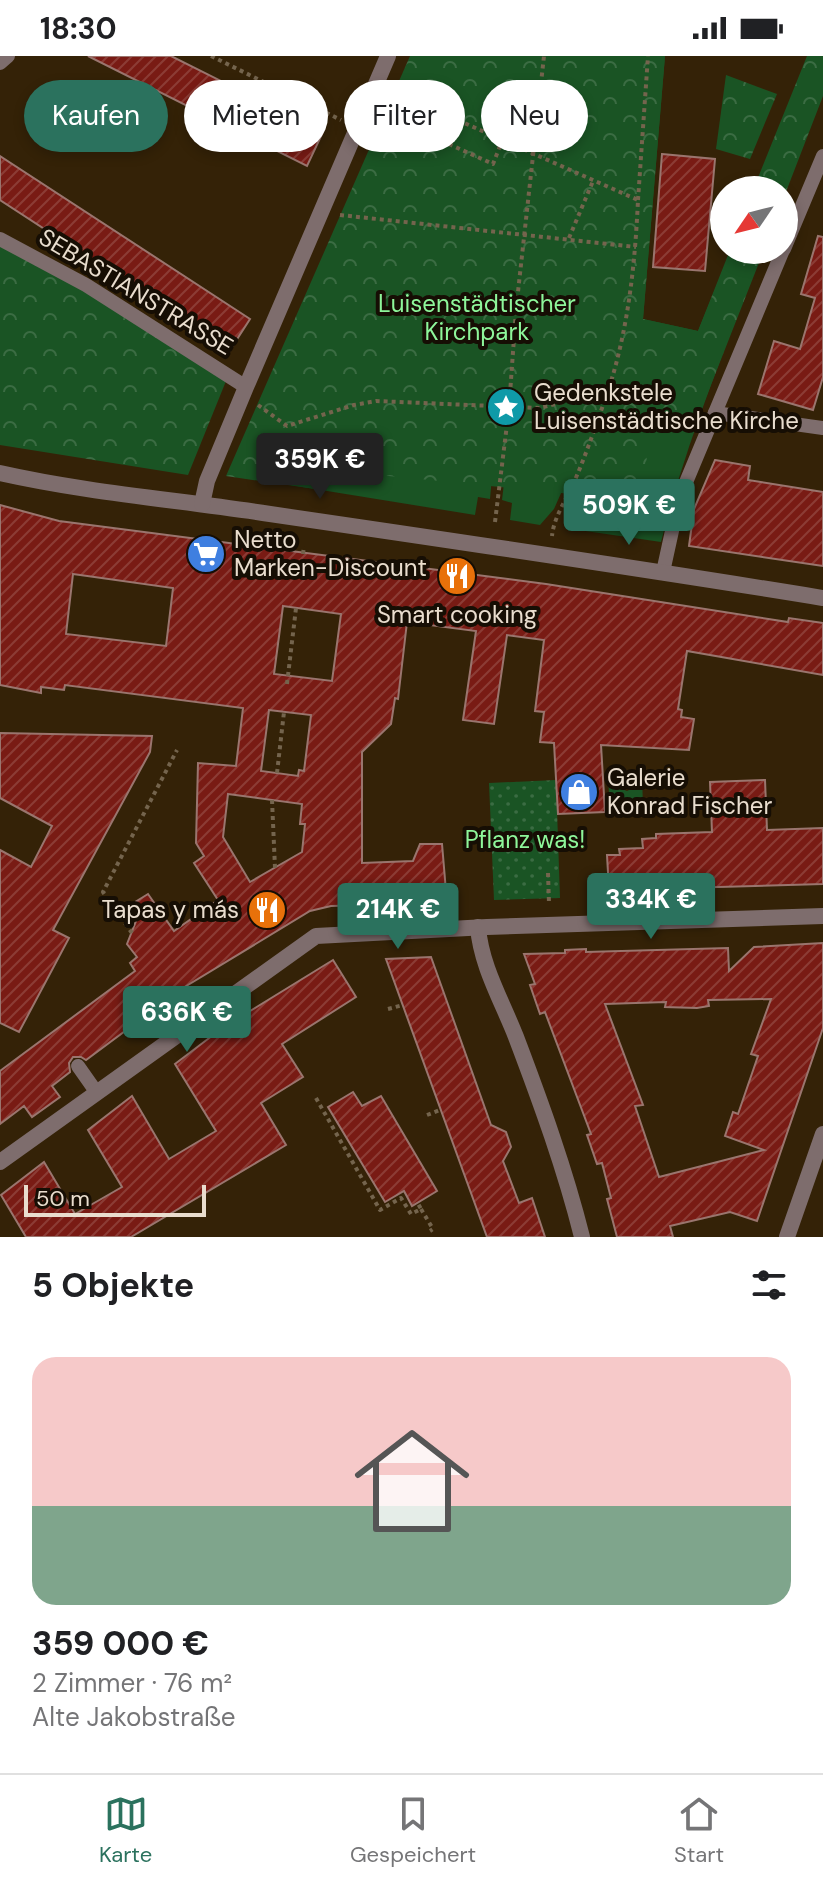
<!DOCTYPE html>
<html lang="de">
<meta charset="utf-8">
<style>
:root{--surface:#fff;--page:#f6f6f6;--text:#202124;--muted:#757577;--line:#e0e0e0;--accent:#2b725e}
body{margin:0;font-family:"DM Sans",sans-serif;background:var(--page);color:var(--text);height:100vh;display:flex;flex-direction:column;font-size:30px;white-space:nowrap}
*{box-sizing:border-box;margin:0}
p{font-size:26px;color:var(--muted)}
.icon{flex:none;width:44px;height:44px;fill:none;stroke:currentColor;stroke-width:2;stroke-linecap:round;stroke-linejoin:round}
.map{position:relative;height:1181px;overflow:hidden}
.side{display:flex;flex-direction:column;background:var(--surface);flex:1}
.side>*{flex:none}
.hud{position:absolute;left:24px;top:24px;width:776px;height:72px;display:flex;gap:16px}
.needle{width:52px;rotate:235deg}
.controls{position:absolute;left:710px;top:120px;display:grid;gap:16px}
.controls a{display:grid;place-items:center;width:88px;height:88px;border-radius:50%;background:var(--surface);box-shadow:0 4px 12px #0003;font-size:40px}
.scale{position:absolute;left:24px;bottom:20px;width:182px;box-sizing:border-box;padding-left:8px;border:4px solid #e9ddce;border-top:0;font-size:22px;line-height:28px;white-space:nowrap;color:#e9ddce;-webkit-text-stroke:6px #160e04;paint-order:stroke}
.price{position:absolute;translate:-50% -68px;padding:0 18px;border-radius:8px;background:var(--accent);color:#fff;font-size:26px;line-height:52px;filter:drop-shadow(0 2px 4px #0008)}
.price::after{content:'';position:absolute;left:50%;top:48px;width:24px;height:18px;margin-left:-12px;background:inherit;clip-path:polygon(0 0,100% 0,50% 100%)}
.price.on{background:#222;color:#fff}
ul{padding:0;list-style:none}
li{display:grid;align-content:center;gap:16px;height:424px;padding:0 32px}
li+li{border-top:2px solid var(--line)}
li span{display:grid;place-items:center;height:248px;border-radius:24px;color:#555}
li>.icon{margin-inline-start:auto}
span .icon{width:144px;height:144px;fill:#fffc;stroke-width:1}
li b{font-size:34px}
h2{display:flex;justify-content:space-between;align-items:center;height:96px;padding:0 32px;font-size:34px}
.pill{padding:0 28px;border-radius:36px;background:var(--surface);box-shadow:0 4px 12px #0003;font-size:28px;line-height:72px}
.pill.on{background:var(--accent);color:#fff}
.status{display:flex;justify-content:space-between;align-items:center;height:56px;padding:0 40px;background:var(--surface);direction:ltr}
.status svg{height:22px;fill:currentColor}
.tabs{display:flex;justify-content:space-around;align-items:center;height:112px;border-top:2px solid var(--line);background:var(--surface);font-size:22px;color:var(--muted)}
.tabs a{display:grid;justify-items:center;gap:4px}
.tabs .on{color:var(--accent)}
.map>svg:first-child{display:block}
</style>
<div class="status"><b>18:30</b><svg viewBox="0 0 49 12"><path d="M0 12V9h3v3zM5 12V6h3v6zM10 12V3h3v9zM15 12V0h3v12zM26 1h20v11H26zM47 4h2v5h-2z"/></svg></div>
<div class="map">
<svg width="823" height="1181" viewBox="0 0 823 1181">
<defs>
<pattern id="park-crowns" width="20" height="18" patternUnits="userSpaceOnUse" patternTransform="scale(2)"><rect width="20" height="18" fill="#1a5424"/><path d="M2 6a3 3 0 1 1 6 0M12 15a3 3 0 1 1 6 0" fill="none" stroke="#3b6c43"/></pattern>
<pattern id="garden-dots" width="8" height="8" patternUnits="userSpaceOnUse" patternTransform="scale(2)"><rect width="8" height="8" fill="#1a5424"/><path d="M2 2h.1M6 6h.1" fill="none" stroke="#3b6c43" stroke-width="1.8" stroke-linecap="round"/></pattern>
<pattern id="building-hatch" width="6" height="6" patternUnits="userSpaceOnUse" patternTransform="scale(2)"><rect width="6" height="6" fill="#791b14"/><path d="M-1 1l2-2M0 6l6-6M5 7l2-2" fill="none" stroke="#8c3c35"/></pattern>
</defs>
<rect width="100%" height="100%" fill="#342207"/>
<g fill="#1a5424">
<path d="M665 0 643 263 698 275 731 194H763C726 290 686 386 661 486L565 472 566 458 575 438Z"/>
<path d="M498 356 490 443 478 441 475 459 284 428 291 378Z"/>
<path d="M512 359 570 417 554 453 540 469 510 464 512 447 502 444Z"/>
</g>
<g fill="url(#park-crowns)">
<path d="M410 0H665L643 263 698 275 730 194H764L696 367 651 364 642 445 318 413 315 433 226 420Z"/>
<path d="M807 0H823V40L784 141V134H753Z"/>
<path d="M726 19 777 38 750 103 716 93Z"/>
<path d="M0 189 84 235 226 325 188 419 0 389Z"/>
<path d="M622 717V733L627 735 633 732 638 717H642L643 754 610 755 608 719Z"/>
</g>
<path fill="url(#garden-dots)" d="M556 724 560 842 494 844 489 727Z"/>
<g fill="url(#building-hatch)" stroke="#9a756e" stroke-width="2" fill-rule="evenodd">
<path d="M88 0H171L323 76 307 110Z"/>
<path d="M662 98 715 103 705 215 653 211Z"/>
<path d="M0 100 250 263 230 294 0 144Z"/>
<path d="M818 180 823 181V321L813 354 758 338 774 285 800 293 815 242 801 238Z"/>
<path d="M715 404 750 410 748 424 823 436V510L689 490 694 453Z"/>
<path d="M0 449 59 465 546 528 788 566 789 562 823 567V619L687 595 678 653 682 654 681 661 694 663 689 694 601 689 605 756 558 758 554 687 540 686 544 656 535 655 544 584 507 579 494 668 463 664 476 575 407 566 398 643 395 642 391 668 362 696V807L413 805 420 788H442L447 847 331 850 310 855 183 932 86 1004 81 1001H73L69 1007 70 1016 52 1030 60 1041 32 1061 24 1050 0 1068V1015L135 915 130 907 137 901 127 888 136 865 127 851 148 838 174 875 218 844 194 807 204 800 196 787 198 707 236 710 243 652 65 629 64 634 41 631V637L0 629ZM73 518 173 532 166 590 66 578ZM283 550 341 558 332 625 274 618ZM269 654 311 659 304 715 299 714 298 720 261 715ZM228 738 302 748 300 768H305L302 796 250 826 223 781Z"/>
<path d="M0 677 152 680 150 696 53 874 69 882 19 976 0 967V794L31 811 52 770 0 742Z"/>
<path d="M765 724 767 774 823 772V828L609 834 607 799H620L619 793 643 792 642 783 656 782V778L712 776 710 726Z"/>
<path d="M823 887V972L757 1165 730 1156 670 1170 673 1181H617L607 1143 611 1142 602 1107 597 1108 587 1079 591 1078 545 956 540 958 530 929 535 928 524 898 565 897V894L586 893V896L728 892 729 915 754 891ZM771 943 751 998 758 1000 738 1058 733 1056 725 1080 764 1094 659 1121 635 1050 643 1049 605 948 666 946 665 951 697 952 709 950 708 944Z"/>
<path d="M431 901 491 1069 506 1076 511 1091 503 1105 519 1147 532 1142 545 1181H487L386 903Z"/>
<path d="M333 904 356 941 282 988 303 1021 261 1047 286 1089 131 1181H26L1 1139 44 1106 75 1158 122 1131 88 1074 132 1040 169 1103 216 1075 175 1008 221 973Z"/>
<path d="M353 1036 362 1050 381 1040 437 1135 412 1150 404 1135 385 1146 328 1051Z"/>
</g>
<g fill="none" stroke-linecap="round" stroke-linejoin="round">
<g stroke="#74644d" stroke-width="4" stroke-dasharray="4 4" stroke-linecap="butt">
<path d="M211 0 341 64"/>
<path d="M392 35 638 144C635 209 628 276 607 338 597 366 587 396 575 424 567 443 554 460 552 480"/>
<path d="M408 43 398 65 493 108 502 85"/>
<path d="M638 144 648 0"/>
<path d="M340 159 636 191"/>
<path d="M569 182 593 125"/>
<path d="M258 349 287 370 354 349 376 345 540 352 608 334"/>
<path d="M495 466 509 352 516 254 544 0"/>
<path d="M303 498 304 490"/>
<path d="M287 628 296 552"/>
<path d="M277 717 284 656"/>
<path d="M272 744 275 812"/>
<path d="M548 817 549 847"/>
<path d="M132 877 103 836 177 694"/>
<path d="M388 953 403 949"/>
<path d="M316 1042 380 1154 401 1142 411 1158 421 1153 417 1146"/>
<path d="M427 1059 440 1054"/>
<path d="M421 1153 433 1173 430 1175"/>
</g>
<g stroke="#7e6d6d" stroke-width="14">
<path d="M0 7 8 0"/>
<path d="M0 183 86 229 246 331"/>
<path d="M784 193 823 100"/>
<path d="M715 357 823 372"/>
<path d="M663 516 679 443 783 194"/>
<path d="M78 1010 97 1037"/>
</g>
<g stroke="#7e6d6d" stroke-width="16">
<path d="M0 417C89 437 180 444 270 458 455 485 639 512 823 542"/>
<path d="M202 448 207 425 246 331 388 0"/>
<path d="M478 871C481 910 502 945 516 981 541 1047 565 1113 582 1181"/>
<path d="M0 1106 316 880 487 871 823 860"/>
<path d="M787 1181 823 1078"/>
</g>
</g>
<defs>
<g id="sight-disc" transform="scale(2)"><circle r="9.5" fill="#0f9aa8" stroke="#160e04"/><path d="M0-6L1.8-2.2L6-1.7L2.9 1.2L3.7 5.4L0 3.3L-3.7 5.4L-2.9 1.2L-6-1.7L-1.8-2.2Z" fill="#fff"/></g>
<g id="supermarket-disc" transform="scale(2)"><circle r="9.5" fill="#3f7fe0" stroke="#160e04"/><path d="M-6-5.5h2.5l.6 2H6L4.5 2H-2.5L-4.4-4H-6ZM-1.5 3.2a1.3 1.3 0 1 0 .1 0ZM3 3.2a1.3 1.3 0 1 0 .1 0Z" fill="#fff"/></g>
<g id="restaurant-disc" transform="scale(2)"><circle r="9.5" fill="#e8710a" stroke="#160e04"/><path d="M-5-6h1v4h1v-4h1v4h1v-4h1v5L-1.5 .5V6h-2V.5L-5-1ZM5-6V6H3V1.5H1.5Q1.5-4 5-6Z" fill="#fff"/></g>
<g id="shop-disc" transform="scale(2)"><circle r="9.5" fill="#3f7fe0" stroke="#160e04"/><path d="M-5-2.5h2.3a2.7 3.5 0 0 1 5.4 0H5L5.5 6h-11ZM-1.5-2.5h3a1.5 2.3 0 0 0-3 0Z" fill="#fff"/></g>
</defs>
<g fill-rule="evenodd">
<use href="#sight-disc" x="506" y="351"/>
<use href="#supermarket-disc" x="206" y="498"/>
<use href="#restaurant-disc" x="457" y="520"/>
<use href="#shop-disc" x="579" y="736"/>
<use href="#restaurant-disc" x="267" y="854"/>
</g>
<g text-anchor="middle" stroke-width="8" stroke-linejoin="round" paint-order="stroke">
<g font-size="24" fill="#e9ddce" stroke="#160e04">
<text transform="translate(136 236) rotate(31)" y="8">SEBASTIANSTRASSE</text>
</g>
<g font-size="24" fill="#8ef69a" stroke="#160e04">
<text x="477" y="256">Luisenstädtischer<tspan x="477" dy="28">Kirchpark</tspan></text>
<text x="525" y="792">Pflanz was!</text>
</g>
<g font-size="24" fill="#e9ddce" stroke="#160e04" text-anchor="start">
<text x="534" y="345">Gedenkstele<tspan x="534" dy="28">Luisenstädtische Kirche</tspan></text>
<text x="234" y="492">Netto<tspan x="234" dy="28">Marken-Discount</tspan></text>
<text x="457" y="567" text-anchor="middle">Smart cooking</text>
<text x="607" y="730">Galerie<tspan x="607" dy="28">Konrad Fischer</tspan></text>
<text x="239" y="862" text-anchor="end">Tapas y más</text>
</g>
</g>
</svg>
<div class="controls">
<a><svg class="needle" viewBox="-14 -14 28 28"><path d="M0-13l5 13h-10z" fill="#e53935"/><path d="M0 13l5-13h-10z" fill="#757577"/></svg></a>
</div>
<div class="scale">50 m</div>
<b class="price on" style="left:320px;top:445px">359K €</b>
<b class="price" style="left:629px;top:491px">509K €</b>
<b class="price" style="left:651px;top:885px">334K €</b>
<b class="price" style="left:398px;top:895px">214K €</b>
<b class="price" style="left:187px;top:998px">636K €</b>
<div class="hud">
<a class="pill on">Kaufen</a>
<a class="pill">Mieten</a>
<a class="pill">Filter</a>
<a class="pill">Neu</a>
</div>
</div>
<section class="side">
<h2>5 Objekte<svg class="icon" aria-label="filters" viewBox="0 0 24 24"><path d="M4 7h16M4 17h16"/><circle cx="9" cy="7" r="2"/><circle cx="15" cy="17" r="2"/></svg></h2>
<ul>
<li><span style="background:linear-gradient(#f6c9c9 60%,#7fa58c 0)"><svg class="icon" aria-label="home" viewBox="0 0 24 24"><path d="M3 11l9-7 9 7M6 9v11h12V9"/></svg></span><div><b>359 000 €</b><p>2 Zimmer · 76 m²</p><p>Alte Jakobstraße</p></div></li>
</ul>
</section>
<nav class="tabs">
<a class="on"><svg class="icon" aria-label="map" viewBox="0 0 24 24"><path d="M3 6l6-2 6 2 6-2v14l-6 2-6-2-6 2zM9 4v14M15 6v14"/></svg>Karte</a>
<a><svg class="icon" aria-label="saved" viewBox="0 0 24 24"><path d="M7 4h10v16l-5-4-5 4z"/></svg>Gespeichert</a>
<a><svg class="icon" aria-label="home" viewBox="0 0 24 24"><path d="M3 11l9-7 9 7M6 9v11h12V9"/></svg>Start</a>
</nav>
